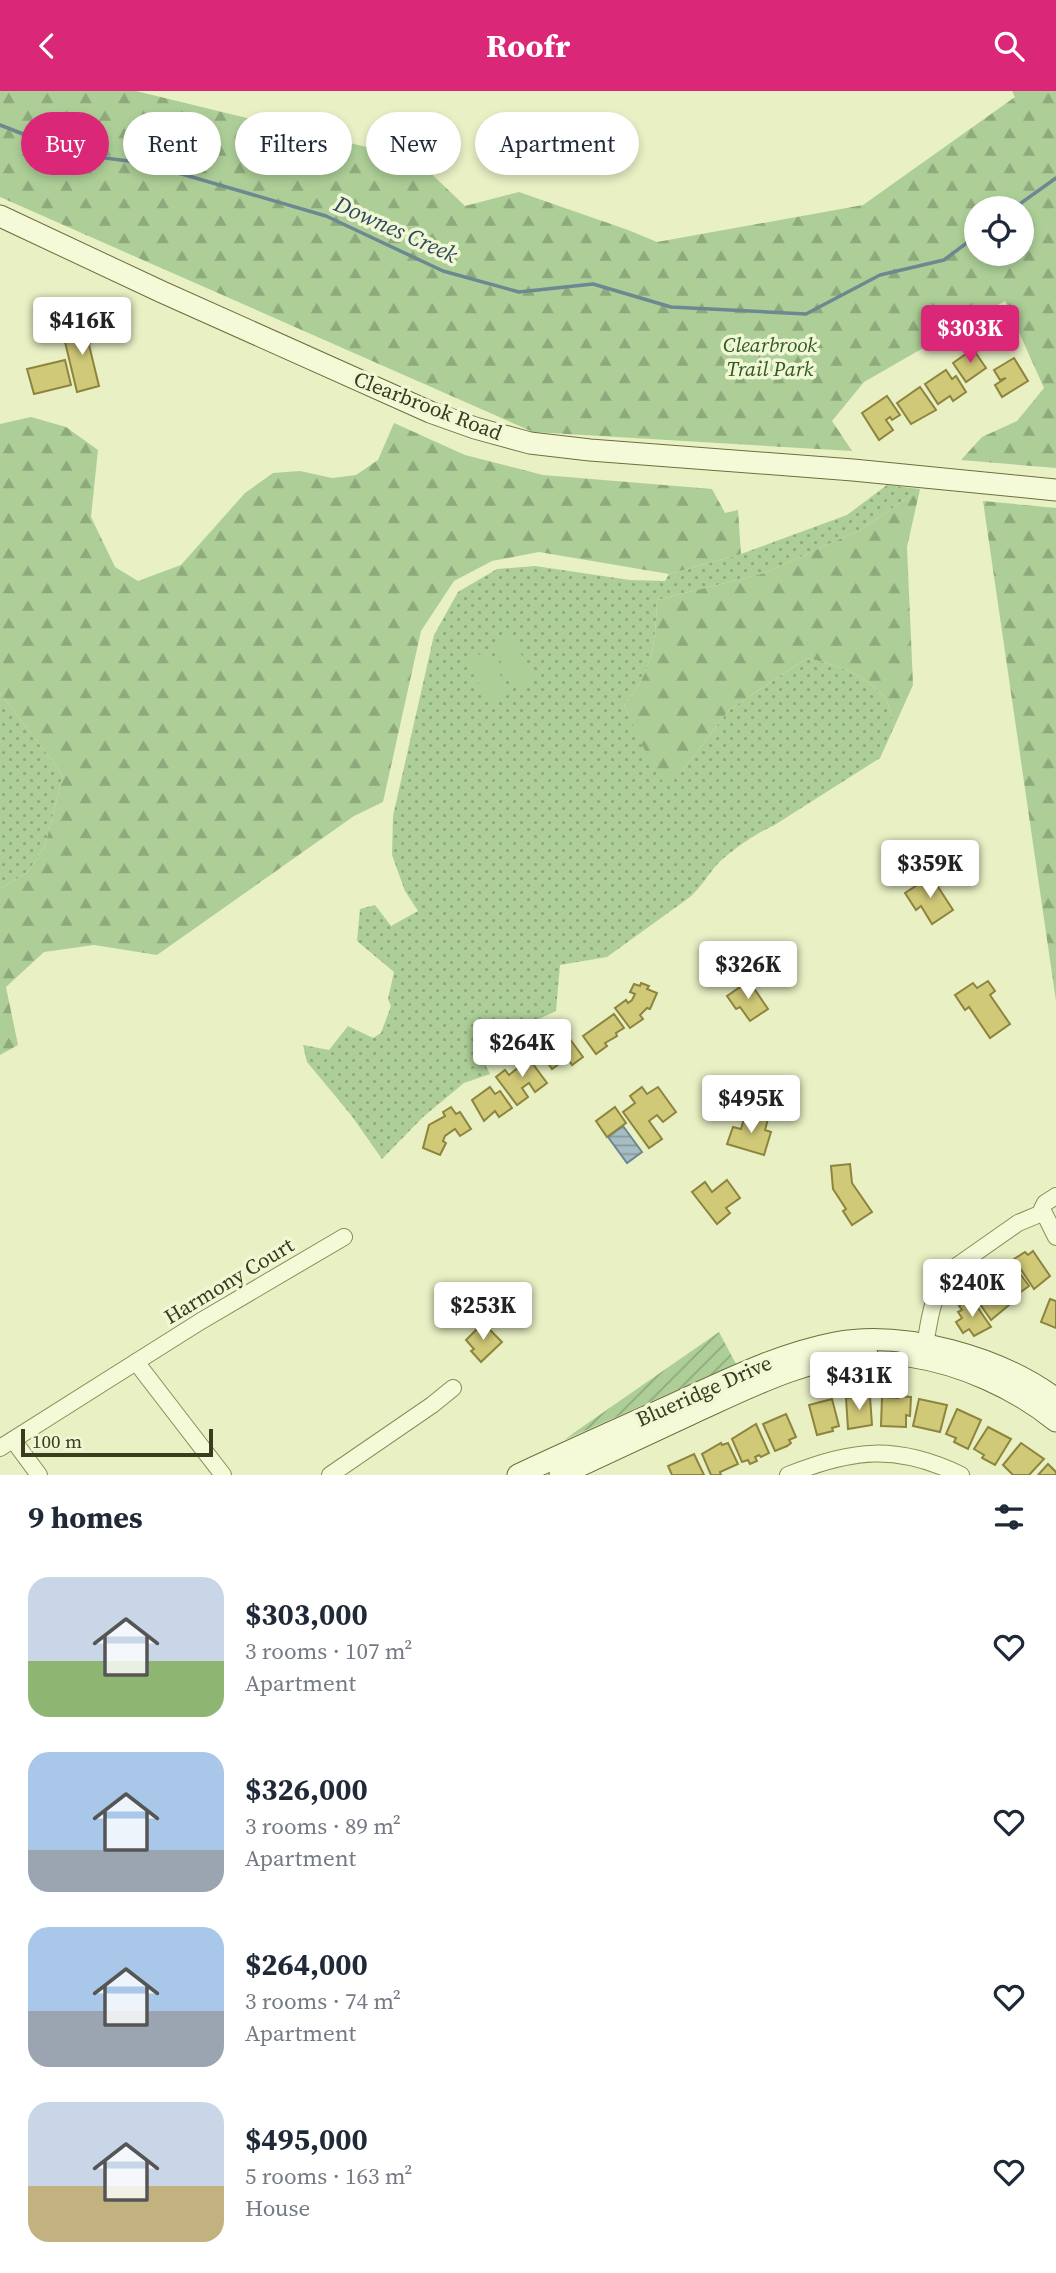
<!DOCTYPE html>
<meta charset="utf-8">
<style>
:root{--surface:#fff;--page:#f6f6f7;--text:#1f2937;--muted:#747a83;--accent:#db2777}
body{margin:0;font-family:"Source Serif 4",serif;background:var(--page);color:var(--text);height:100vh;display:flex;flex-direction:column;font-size:26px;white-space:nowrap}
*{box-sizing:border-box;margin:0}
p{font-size:23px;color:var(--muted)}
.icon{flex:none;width:38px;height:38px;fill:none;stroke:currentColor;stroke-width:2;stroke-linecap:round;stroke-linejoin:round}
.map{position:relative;height:1384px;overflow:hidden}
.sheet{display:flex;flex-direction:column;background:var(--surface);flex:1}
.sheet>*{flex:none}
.guide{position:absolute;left:21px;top:21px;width:700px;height:63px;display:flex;gap:14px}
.buttons{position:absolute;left:964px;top:105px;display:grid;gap:14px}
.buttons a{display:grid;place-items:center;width:70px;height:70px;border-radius:50%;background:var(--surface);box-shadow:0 4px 10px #0003;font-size:35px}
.scale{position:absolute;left:21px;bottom:18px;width:192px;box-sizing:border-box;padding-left:7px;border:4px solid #3b3b1e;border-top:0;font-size:19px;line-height:24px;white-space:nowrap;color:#3b3b1e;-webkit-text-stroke:5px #f0f7d4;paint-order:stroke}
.price{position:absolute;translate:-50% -60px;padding:0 16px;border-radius:7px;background:#fff;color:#222;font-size:23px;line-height:46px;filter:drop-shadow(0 2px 4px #0008)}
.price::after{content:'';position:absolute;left:50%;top:42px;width:21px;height:16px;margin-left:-10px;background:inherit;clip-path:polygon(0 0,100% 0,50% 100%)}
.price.active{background:var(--accent);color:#fff}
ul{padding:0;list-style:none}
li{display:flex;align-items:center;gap:21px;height:175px;padding:0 28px}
li span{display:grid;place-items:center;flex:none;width:196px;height:140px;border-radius:21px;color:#555}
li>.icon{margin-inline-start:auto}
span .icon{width:84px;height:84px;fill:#fffc;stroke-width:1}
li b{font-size:30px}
h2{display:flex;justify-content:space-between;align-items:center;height:84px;padding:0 28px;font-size:30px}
.pill{padding:0 24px;border-radius:32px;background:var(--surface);box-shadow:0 4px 10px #0003;font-size:24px;line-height:63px}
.pill.active{background:var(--accent);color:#fff}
header{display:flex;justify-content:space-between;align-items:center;height:91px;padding:0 28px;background:var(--accent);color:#fff;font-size:32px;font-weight:700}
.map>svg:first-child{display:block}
</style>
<header><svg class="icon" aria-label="back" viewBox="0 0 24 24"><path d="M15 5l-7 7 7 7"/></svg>Roofr<svg class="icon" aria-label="search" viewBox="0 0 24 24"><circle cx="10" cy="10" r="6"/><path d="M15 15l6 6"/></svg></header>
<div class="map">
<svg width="1056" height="1384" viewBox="0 0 1056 1384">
<defs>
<pattern id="grass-dots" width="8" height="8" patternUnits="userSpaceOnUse" patternTransform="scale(1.75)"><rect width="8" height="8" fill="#adcf97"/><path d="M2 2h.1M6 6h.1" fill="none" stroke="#8ea97b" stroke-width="1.8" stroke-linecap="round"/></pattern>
<pattern id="forest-firs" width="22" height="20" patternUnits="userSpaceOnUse" patternTransform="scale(1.75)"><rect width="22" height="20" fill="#adcf97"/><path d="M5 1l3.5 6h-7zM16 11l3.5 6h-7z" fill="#8ea97b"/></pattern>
<pattern id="garden-furrows" width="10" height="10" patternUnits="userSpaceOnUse" patternTransform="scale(1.75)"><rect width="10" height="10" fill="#adcf97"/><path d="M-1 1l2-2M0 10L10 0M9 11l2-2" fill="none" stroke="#8ea97b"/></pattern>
<pattern id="water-rules" width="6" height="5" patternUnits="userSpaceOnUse" patternTransform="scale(1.75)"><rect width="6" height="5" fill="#a6bdc3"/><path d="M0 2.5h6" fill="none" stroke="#889b9e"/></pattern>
</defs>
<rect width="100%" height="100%" fill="#e8f0c4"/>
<g fill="url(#grass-dots)">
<path d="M887 394 920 398 862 438 765 482 657 509C655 553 654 579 624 614L643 654 663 690 683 679 729 619 807 567C834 573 862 582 882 603 889 610 891 625 895 634L880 667 773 735C756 742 726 763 714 777 706 787 700 797 690 806L607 866 560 874 556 920 477 957 490 983 464 992 423 1026 382 1068 351 1024 307 971 303 954 329 959 348 935 373 947 381 942 391 915 388 908 394 881 357 850 360 818 375 814 391 835 418 820 405 800 392 764 393 725 434 544 458 501 497 478 535 475 630 489 665 490 669 483 741 463 847 424Z"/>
<path d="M0 602 63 684 45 755 28 781 0 798Z"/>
</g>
<g fill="url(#forest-firs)" fill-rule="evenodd">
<path d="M0 0H136L416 68 465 115 519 101 628 139 657 151 863 114 1015 6 1012 0H1056V377L961 369 982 346 1017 330 1044 297 1005 210 864 291 832 330 852 360 533 341 0 106ZM976 117H1022V163H976Z"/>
<path d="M31 326 66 336 98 359 91 426 115 476 138 490 181 474 245 402 273 382 300 380 332 387 356 384 378 369 394 332 465 364 543 384 712 398 725 422 738 419 741 463 669 483 539 461 492 470 454 490 421 540 383 711 354 725 157 864 94 854 44 861 6 896 18 954 0 964V798L28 781 45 755 63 684 0 602V333Z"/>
<path d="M920 398 907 456 913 594 895 634C891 625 889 610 882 603 862 582 834 573 807 567L729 619 683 679 663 691 642 654 624 614C654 579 655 553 657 509L765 482 862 438Z"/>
<path d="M983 410 1056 417V910Z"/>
</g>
<path fill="url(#garden-furrows)" d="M719 1241 736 1273 564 1349 585 1334Z"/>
<g fill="#adcf97">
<path d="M510 546 535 585 517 596 492 557Z"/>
<path d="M485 560 511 601 492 613 466 572Z"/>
</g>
<path fill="url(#water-rules)" stroke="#6c8992" stroke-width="2" d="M623 1035 642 1061 627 1072 608 1046Z"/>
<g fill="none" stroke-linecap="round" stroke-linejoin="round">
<g stroke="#6c8992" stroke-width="3.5">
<path d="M0 34 74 63 144 72 326 125 443 180 519 201 593 193 671 216 806 223 880 184 944 169 976 145"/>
<path d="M1014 117 1056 87"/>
</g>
</g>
<g fill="#d0c978" stroke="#8d843e" stroke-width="2">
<path d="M77 229 97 241 89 254 99 295 77 301 65 251Z"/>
<path d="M973 258 986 277 966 291 953 272Z"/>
<path d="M1014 267 1028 290 1002 306 995 294 1006 287 1000 289 994 279Z"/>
<path d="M65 269 71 294 34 303 27 278Z"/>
<path d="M946 279 952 288 956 285 966 301 953 310 950 305 938 313 925 293Z"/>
<path d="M920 296 936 319 911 333 897 312Z"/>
<path d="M887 305 900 324 892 329 890 326 886 329 893 339 879 349 862 322Z"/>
<path d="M931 785 953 819 932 833 921 815 916 819 905 802Z"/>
<path d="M749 890 768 918 750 930 740 916 736 918 727 905Z"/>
<path d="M988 890 995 900 990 904 1010 933 990 947 969 916 965 919 955 904 973 892 977 897Z"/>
<path d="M641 892 649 895 647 898 657 902 650 918 647 917 640 924 643 928 630 937 615 917 626 909 628 912 632 909 635 903 630 901 634 893 640 895Z"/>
<path d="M614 923 624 937 616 942 617 945 605 952 607 955 596 963 583 945Z"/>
<path d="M564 940 583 966 572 974 563 961 559 964 563 970 552 978 541 962 552 954 559 948 557 945Z"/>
<path d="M525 963 535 972 533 973 547 992 535 1001 529 992 522 997 528 1006 517 1014 496 986 505 979 509 984 520 975 516 970Z"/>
<path d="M490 996 495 1003 500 1000 512 1017 499 1026 495 1020 484 1030 472 1009Z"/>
<path d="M642 996 647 1003 658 996 676 1021 663 1031 657 1024 649 1030 662 1048 649 1057 623 1021 635 1012 630 1005Z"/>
<path d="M451 1016 456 1023 460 1021 471 1038 460 1045 455 1038 445 1045 443 1050 446 1052 440 1064 423 1057 429 1034 445 1025 443 1021Z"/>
<path d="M615 1016 626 1032 607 1046 596 1030Z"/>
<path d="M746 1021 768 1028 765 1039 771 1041 764 1064 727 1053 733 1036 741 1038Z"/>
<path d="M850 1073 852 1092 872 1121 852 1134 843 1120 846 1118 833 1098 831 1075Z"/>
<path d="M727 1089 740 1107 726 1117 730 1122 717 1133 692 1101 705 1091 712 1101Z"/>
<path d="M1033 1160 1050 1185 1034 1198 1014 1168 1025 1161 1028 1164Z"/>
<path d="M1013 1173 1029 1195 1011 1208 996 1186 1000 1183 998 1181 1008 1174 1009 1176Z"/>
<path d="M990 1186 1009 1214 991 1229 971 1200Z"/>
<path d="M971 1207 991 1236 974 1245 969 1238 963 1242 956 1231 962 1227 958 1221 962 1219 959 1215Z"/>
<path d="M1050 1208 1056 1210V1237L1041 1231Z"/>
<path d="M483 1232 502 1251 481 1271 471 1260 474 1258 466 1249Z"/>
<path d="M863 1305 870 1306 872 1334 848 1338 846 1307Z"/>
<path d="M898 1305 911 1306 910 1325 906 1324V1336L881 1335 882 1306 898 1307Z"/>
<path d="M832 1308 839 1335 832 1337 833 1340 817 1344 809 1314Z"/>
<path d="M919 1308 947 1314 940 1341 913 1335Z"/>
<path d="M957 1318 981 1329 968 1358 954 1351 956 1347 946 1343Z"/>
<path d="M786 1323 796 1346 789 1349 791 1352 787 1355 775 1360 763 1333Z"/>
<path d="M756 1333 769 1362 761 1366 759 1364 755 1366 757 1370 750 1373 748 1369 742 1371 732 1348Z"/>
<path d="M988 1336 1011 1348 995 1374 982 1367 984 1364 974 1358Z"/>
<path d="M721 1352 722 1354 728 1352 738 1373 720 1381 721 1384H711L702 1363Z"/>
<path d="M1021 1352 1044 1368 1029 1384H1013L1003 1374Z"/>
<path d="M694 1363 704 1384H672L668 1375Z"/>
<path d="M1048 1373 1056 1381V1384H1038Z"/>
</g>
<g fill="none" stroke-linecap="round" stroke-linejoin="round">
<g stroke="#8b8c59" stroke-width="18">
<g id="street">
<path d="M1056 1105 1045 1112 1042 1118 1056 1146"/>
<path d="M924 1262C928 1235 932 1203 948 1181L1018 1132 1042 1122"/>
<path d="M136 1271 201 1230 344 1146"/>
<path d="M13 1349 39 1384"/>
<path d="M0 1357 136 1271 223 1384"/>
<path d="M330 1384 432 1314 453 1297"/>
<path d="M788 1384C852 1358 897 1353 961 1384"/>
</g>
</g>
<g stroke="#6e6e3c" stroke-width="23">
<g id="secondary">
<path d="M0 125 162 201 430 321 475 337 530 352 590 359 853 379 1056 399"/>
<path d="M909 1265C962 1273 1015 1297 1056 1330"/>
<path d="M518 1384C569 1360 621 1337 672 1314 725 1290 778 1263 835 1252 904 1239 1000 1266 1056 1308"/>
<path d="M560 1384C605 1363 650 1342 695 1321 750 1296 806 1267 867 1263"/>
</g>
</g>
<use href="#street" stroke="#f4fad8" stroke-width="16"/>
<use href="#secondary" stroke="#f4fad8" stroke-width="21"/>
</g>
<g text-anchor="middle" stroke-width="7" stroke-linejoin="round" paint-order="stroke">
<g font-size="21" font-style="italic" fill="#315924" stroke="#f0f7d4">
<text x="770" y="261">Clearbrook<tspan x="770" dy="24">Trail Park</tspan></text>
</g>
<g font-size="21" fill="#3b3b1e" stroke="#f0f7d4">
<text transform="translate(428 315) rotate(21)" y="7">Clearbrook Road</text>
<text transform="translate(229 1190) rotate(-31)" y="7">Harmony Court</text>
<text transform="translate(704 1300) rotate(-24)" y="7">Blueridge Drive</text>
</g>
<g font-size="23" font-style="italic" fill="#2d475c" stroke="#f0f7d4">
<text transform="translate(396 138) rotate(24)" y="8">Downes Creek</text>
</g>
</g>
</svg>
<div class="buttons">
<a><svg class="icon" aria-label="locate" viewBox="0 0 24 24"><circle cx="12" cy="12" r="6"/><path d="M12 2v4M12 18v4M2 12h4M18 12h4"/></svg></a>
</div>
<div class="scale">100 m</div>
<b class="price" style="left:82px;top:266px">$416K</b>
<b class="price active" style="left:970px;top:274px">$303K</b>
<b class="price" style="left:930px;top:809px">$359K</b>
<b class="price" style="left:748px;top:910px">$326K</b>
<b class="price" style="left:522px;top:988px">$264K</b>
<b class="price" style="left:751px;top:1044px">$495K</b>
<b class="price" style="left:972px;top:1228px">$240K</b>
<b class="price" style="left:483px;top:1251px">$253K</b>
<b class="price" style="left:859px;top:1321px">$431K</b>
<div class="guide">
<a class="pill active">Buy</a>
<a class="pill">Rent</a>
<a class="pill">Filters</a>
<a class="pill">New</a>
<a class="pill">Apartment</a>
</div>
</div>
<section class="sheet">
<h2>9 homes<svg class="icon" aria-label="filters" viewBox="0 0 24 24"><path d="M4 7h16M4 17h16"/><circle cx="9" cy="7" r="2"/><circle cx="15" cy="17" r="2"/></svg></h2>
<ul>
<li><span style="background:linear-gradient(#c9d6e8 60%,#8fb573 0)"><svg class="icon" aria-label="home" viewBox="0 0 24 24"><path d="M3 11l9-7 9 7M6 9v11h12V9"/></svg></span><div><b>$303,000</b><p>3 rooms · 107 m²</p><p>Apartment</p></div><svg class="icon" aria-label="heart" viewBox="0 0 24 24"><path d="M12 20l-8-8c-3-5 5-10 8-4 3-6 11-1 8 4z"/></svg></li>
<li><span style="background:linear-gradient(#a9c7e8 70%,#9aa5b1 0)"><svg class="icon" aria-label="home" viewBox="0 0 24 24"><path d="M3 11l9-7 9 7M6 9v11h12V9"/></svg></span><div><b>$326,000</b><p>3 rooms · 89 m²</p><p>Apartment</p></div><svg class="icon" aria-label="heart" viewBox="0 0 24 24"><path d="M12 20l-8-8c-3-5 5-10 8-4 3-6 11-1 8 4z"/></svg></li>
<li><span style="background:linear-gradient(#a9c7e8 60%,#9aa5b1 0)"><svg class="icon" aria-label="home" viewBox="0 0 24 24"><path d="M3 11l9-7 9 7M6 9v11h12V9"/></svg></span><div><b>$264,000</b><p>3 rooms · 74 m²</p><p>Apartment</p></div><svg class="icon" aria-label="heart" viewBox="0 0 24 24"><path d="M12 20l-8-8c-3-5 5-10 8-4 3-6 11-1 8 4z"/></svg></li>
<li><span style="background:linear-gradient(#c9d6e8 60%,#c2b280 0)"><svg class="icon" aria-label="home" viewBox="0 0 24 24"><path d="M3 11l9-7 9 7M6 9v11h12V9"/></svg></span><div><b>$495,000</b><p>5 rooms · 163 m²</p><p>House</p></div><svg class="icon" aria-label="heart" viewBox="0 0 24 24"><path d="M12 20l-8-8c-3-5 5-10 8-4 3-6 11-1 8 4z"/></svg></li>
</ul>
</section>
